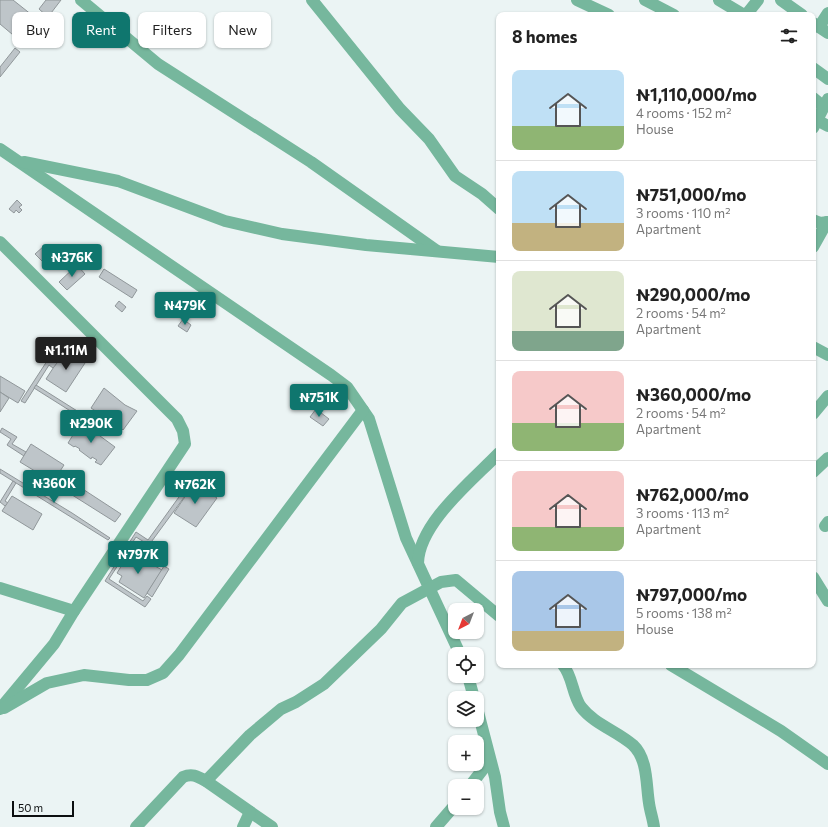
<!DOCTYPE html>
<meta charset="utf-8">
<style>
:root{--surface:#fff;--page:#f6f6f6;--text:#222;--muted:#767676;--line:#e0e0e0;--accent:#0f766e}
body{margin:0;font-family:Commissioner,sans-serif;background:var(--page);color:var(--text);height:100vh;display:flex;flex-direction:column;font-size:15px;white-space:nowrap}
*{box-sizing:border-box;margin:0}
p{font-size:13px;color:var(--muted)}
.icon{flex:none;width:22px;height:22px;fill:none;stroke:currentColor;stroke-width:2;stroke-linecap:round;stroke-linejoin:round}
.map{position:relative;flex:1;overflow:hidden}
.side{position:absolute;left:496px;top:12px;width:320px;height:656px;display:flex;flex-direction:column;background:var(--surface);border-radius:8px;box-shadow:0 1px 3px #0004}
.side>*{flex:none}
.hud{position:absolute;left:12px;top:12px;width:380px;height:36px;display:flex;gap:8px}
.needle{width:26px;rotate:222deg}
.controls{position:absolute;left:448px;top:603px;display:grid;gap:8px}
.controls a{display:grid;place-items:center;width:36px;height:36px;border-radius:8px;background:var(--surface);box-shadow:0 1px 3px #0004;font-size:20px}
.scale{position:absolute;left:12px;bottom:10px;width:62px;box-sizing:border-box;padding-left:4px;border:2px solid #0c0f10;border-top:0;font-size:11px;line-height:14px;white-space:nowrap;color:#0c0f10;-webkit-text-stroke:3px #ebf4f4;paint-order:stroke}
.price{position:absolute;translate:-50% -34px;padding:0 9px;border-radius:4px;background:var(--accent);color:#fff;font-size:13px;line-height:26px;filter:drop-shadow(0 1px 2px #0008)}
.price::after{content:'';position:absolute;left:50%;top:24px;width:12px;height:9px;margin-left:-6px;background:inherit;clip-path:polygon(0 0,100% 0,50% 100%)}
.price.on{background:#222;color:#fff}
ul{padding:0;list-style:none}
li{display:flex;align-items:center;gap:12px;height:100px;padding:0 16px}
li+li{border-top:1px solid var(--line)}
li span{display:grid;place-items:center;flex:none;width:112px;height:80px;border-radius:8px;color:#555}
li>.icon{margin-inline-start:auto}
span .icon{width:48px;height:48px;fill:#fffc;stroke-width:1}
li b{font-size:17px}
h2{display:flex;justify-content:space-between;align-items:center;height:48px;padding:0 16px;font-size:17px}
.pill{padding:0 14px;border-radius:8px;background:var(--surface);box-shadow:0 1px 3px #0004;font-size:14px;line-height:36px}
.pill.on{background:var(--accent);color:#fff}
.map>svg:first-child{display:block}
</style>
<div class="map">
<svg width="828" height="827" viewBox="0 0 828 827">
<rect width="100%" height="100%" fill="#ebf4f4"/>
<g fill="#bec5c9" stroke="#90979a">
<path d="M0 0H13L42 23 25 45 0 24Z"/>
<path d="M46 0H61L48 17 39 9Z"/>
<path d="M15 48 20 52 0 77V67Z"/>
<path d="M17 200 22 205 19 207 22 210 19 213 16 210 14 213 9 209Z"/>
<path d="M44 246 59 262 51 270 35 254Z"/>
<path d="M77 265 85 274 67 290 59 282Z"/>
<path d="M104 269 137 290 132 298 99 277Z"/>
<path d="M119 301 126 307 122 312 115 306Z"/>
<path d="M183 319 191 325 187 332 178 326Z"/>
<path d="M65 350 85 363 66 392 46 379Z"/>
<path d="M49 358 57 363 53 368 49 365 25 403 21 401Z"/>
<path d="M0 376 25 391 18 403 0 392Z"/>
<path d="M36 385 101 426 106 418 110 421 100 435 96 432 99 429 34 388Z"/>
<path d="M104 388 125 405 137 411 123 430 115 422 114 424 98 410 97 412 91 408Z"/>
<path d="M0 392 9 398 0 412Z"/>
<path d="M332 395 340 401 336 407 327 402Z"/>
<path d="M316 409 329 419 323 426 310 417Z"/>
<path d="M81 422 115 447 101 465 95 462 97 460 92 457 91 459 79 450 80 449 75 446 74 447 68 443Z"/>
<path d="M2 428 17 437 12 444 26 452 24 456 7 445 11 439 0 432Z"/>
<path d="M31 444 64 465 53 482 20 462Z"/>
<path d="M0 469 72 513 110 538 108 540 0 473Z"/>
<path d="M13 481 16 483 5 501 8 503 5 506 0 502Z"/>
<path d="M195 482 217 498 196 527 174 513Z"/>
<path d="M189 483 193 485 149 545 136 537 122 559 124 561 122 563 120 562 109 579 143 601 147 596 151 599 145 607 105 581 136 532 148 540Z"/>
<path d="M75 484 121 514 115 522 69 493Z"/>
<path d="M12 496 42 514 33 530 2 511Z"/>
<path d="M130 552 162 570 144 598 119 582 122 576 117 573Z"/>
<path d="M164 566 169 569 152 597 147 593Z"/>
</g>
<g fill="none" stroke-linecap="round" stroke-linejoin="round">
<g stroke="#76b79d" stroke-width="12">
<path d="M81 0 158 64 311 162 437 251"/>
<path d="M312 0 400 109 429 139 455 176 482 194 499 209"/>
<path d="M577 0 609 15"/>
<path d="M645 0 674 15"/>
<path d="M719 0 744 15"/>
<path d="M781 0 802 15"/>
<path d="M746 15 758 0"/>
<path d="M813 23 828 33"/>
<path d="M819 27 828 13"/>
<path d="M813 68 828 79"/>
<path d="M813 98 824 107"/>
<path d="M813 118 828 126"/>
<path d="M813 128 828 99"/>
<path d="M0 149 331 375 347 387 369 419 406 538 460 654"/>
<path d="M24 162 118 181 225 221 282 234 366 245 499 257"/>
<path d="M813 220 820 223 828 222"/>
<path d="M0 242 177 419 183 431 185 444 74 611 54 644 0 709"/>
<path d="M813 247 827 222"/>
<path d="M813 347 828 355"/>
<path d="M813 414 828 396"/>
<path d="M813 472 828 458"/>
<path d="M825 526 828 522"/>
<path d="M418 563C419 523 472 481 499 453"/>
<path d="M813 577 828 601"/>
<path d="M0 588 74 611"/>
<path d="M563 665C573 677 572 694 581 707 594 724 617 731 633 745 648 759 646 785 649 803 650 811 653 819 654 827"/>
<path d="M671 665 781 731 828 764"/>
<path d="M468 676 474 698"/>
<path d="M4 708 47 683 84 675 129 680H147L163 673 179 655 363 410"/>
<path d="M477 708 495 777 500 812 504 827"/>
<path d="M206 781 250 735 281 709 296 702 324 684 381 629 402 603 441 582 456 580 499 616"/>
<path d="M470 786 490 760"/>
<path d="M136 827 183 777C192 773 197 776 206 781L272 827"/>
<path d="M243 827 250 812"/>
<path d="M436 827 455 805"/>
</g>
</g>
</svg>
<div class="controls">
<a><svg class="needle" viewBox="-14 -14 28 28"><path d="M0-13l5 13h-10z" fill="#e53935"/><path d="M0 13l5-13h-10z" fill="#767676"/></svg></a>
<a><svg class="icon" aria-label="locate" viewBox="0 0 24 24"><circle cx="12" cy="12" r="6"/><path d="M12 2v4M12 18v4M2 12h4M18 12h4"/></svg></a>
<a><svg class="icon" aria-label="layers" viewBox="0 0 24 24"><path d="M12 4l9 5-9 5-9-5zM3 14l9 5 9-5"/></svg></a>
<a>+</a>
<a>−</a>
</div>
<div class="scale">50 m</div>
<b class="price" style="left:72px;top:278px">₦376K</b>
<b class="price" style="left:185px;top:326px">₦479K</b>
<b class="price on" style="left:66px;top:371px">₦1.11M</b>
<b class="price" style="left:319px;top:418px">₦751K</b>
<b class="price" style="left:91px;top:444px">₦290K</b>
<b class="price" style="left:54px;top:504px">₦360K</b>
<b class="price" style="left:195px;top:505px">₦762K</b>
<b class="price" style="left:138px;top:575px">₦797K</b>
<div class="hud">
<a class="pill">Buy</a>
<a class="pill on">Rent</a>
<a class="pill">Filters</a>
<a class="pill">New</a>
</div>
<section class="side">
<h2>8 homes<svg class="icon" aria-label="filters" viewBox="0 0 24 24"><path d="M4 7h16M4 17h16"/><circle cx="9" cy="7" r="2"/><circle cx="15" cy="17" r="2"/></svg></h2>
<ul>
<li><span style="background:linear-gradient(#bfe0f5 70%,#8fb573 0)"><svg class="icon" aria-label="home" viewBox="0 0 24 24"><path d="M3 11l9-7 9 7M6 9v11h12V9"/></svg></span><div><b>₦1,110,000/mo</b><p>4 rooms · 152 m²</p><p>House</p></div></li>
<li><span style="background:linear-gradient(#bfe0f5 65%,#c2b280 0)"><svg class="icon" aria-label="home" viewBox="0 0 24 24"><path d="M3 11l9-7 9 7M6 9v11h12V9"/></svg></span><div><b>₦751,000/mo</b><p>3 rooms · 110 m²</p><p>Apartment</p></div></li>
<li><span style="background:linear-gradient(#dfe7d0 75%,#7fa58c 0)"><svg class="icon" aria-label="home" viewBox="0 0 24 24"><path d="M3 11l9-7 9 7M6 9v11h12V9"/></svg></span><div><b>₦290,000/mo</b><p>2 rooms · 54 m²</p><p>Apartment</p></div></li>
<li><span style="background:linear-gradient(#f6c9c9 65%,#8fb573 0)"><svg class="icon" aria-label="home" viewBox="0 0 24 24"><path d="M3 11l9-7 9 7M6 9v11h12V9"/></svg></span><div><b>₦360,000/mo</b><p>2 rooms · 54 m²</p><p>Apartment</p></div></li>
<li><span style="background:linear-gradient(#f6c9c9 70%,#8fb573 0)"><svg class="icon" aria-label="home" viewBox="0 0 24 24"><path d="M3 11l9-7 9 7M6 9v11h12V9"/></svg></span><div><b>₦762,000/mo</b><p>3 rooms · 113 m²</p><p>Apartment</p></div></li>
<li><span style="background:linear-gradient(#a9c7e8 75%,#c2b280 0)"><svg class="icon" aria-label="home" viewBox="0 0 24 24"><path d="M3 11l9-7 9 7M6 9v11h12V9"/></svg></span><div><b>₦797,000/mo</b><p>5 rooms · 138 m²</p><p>House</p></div></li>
</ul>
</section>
</div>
